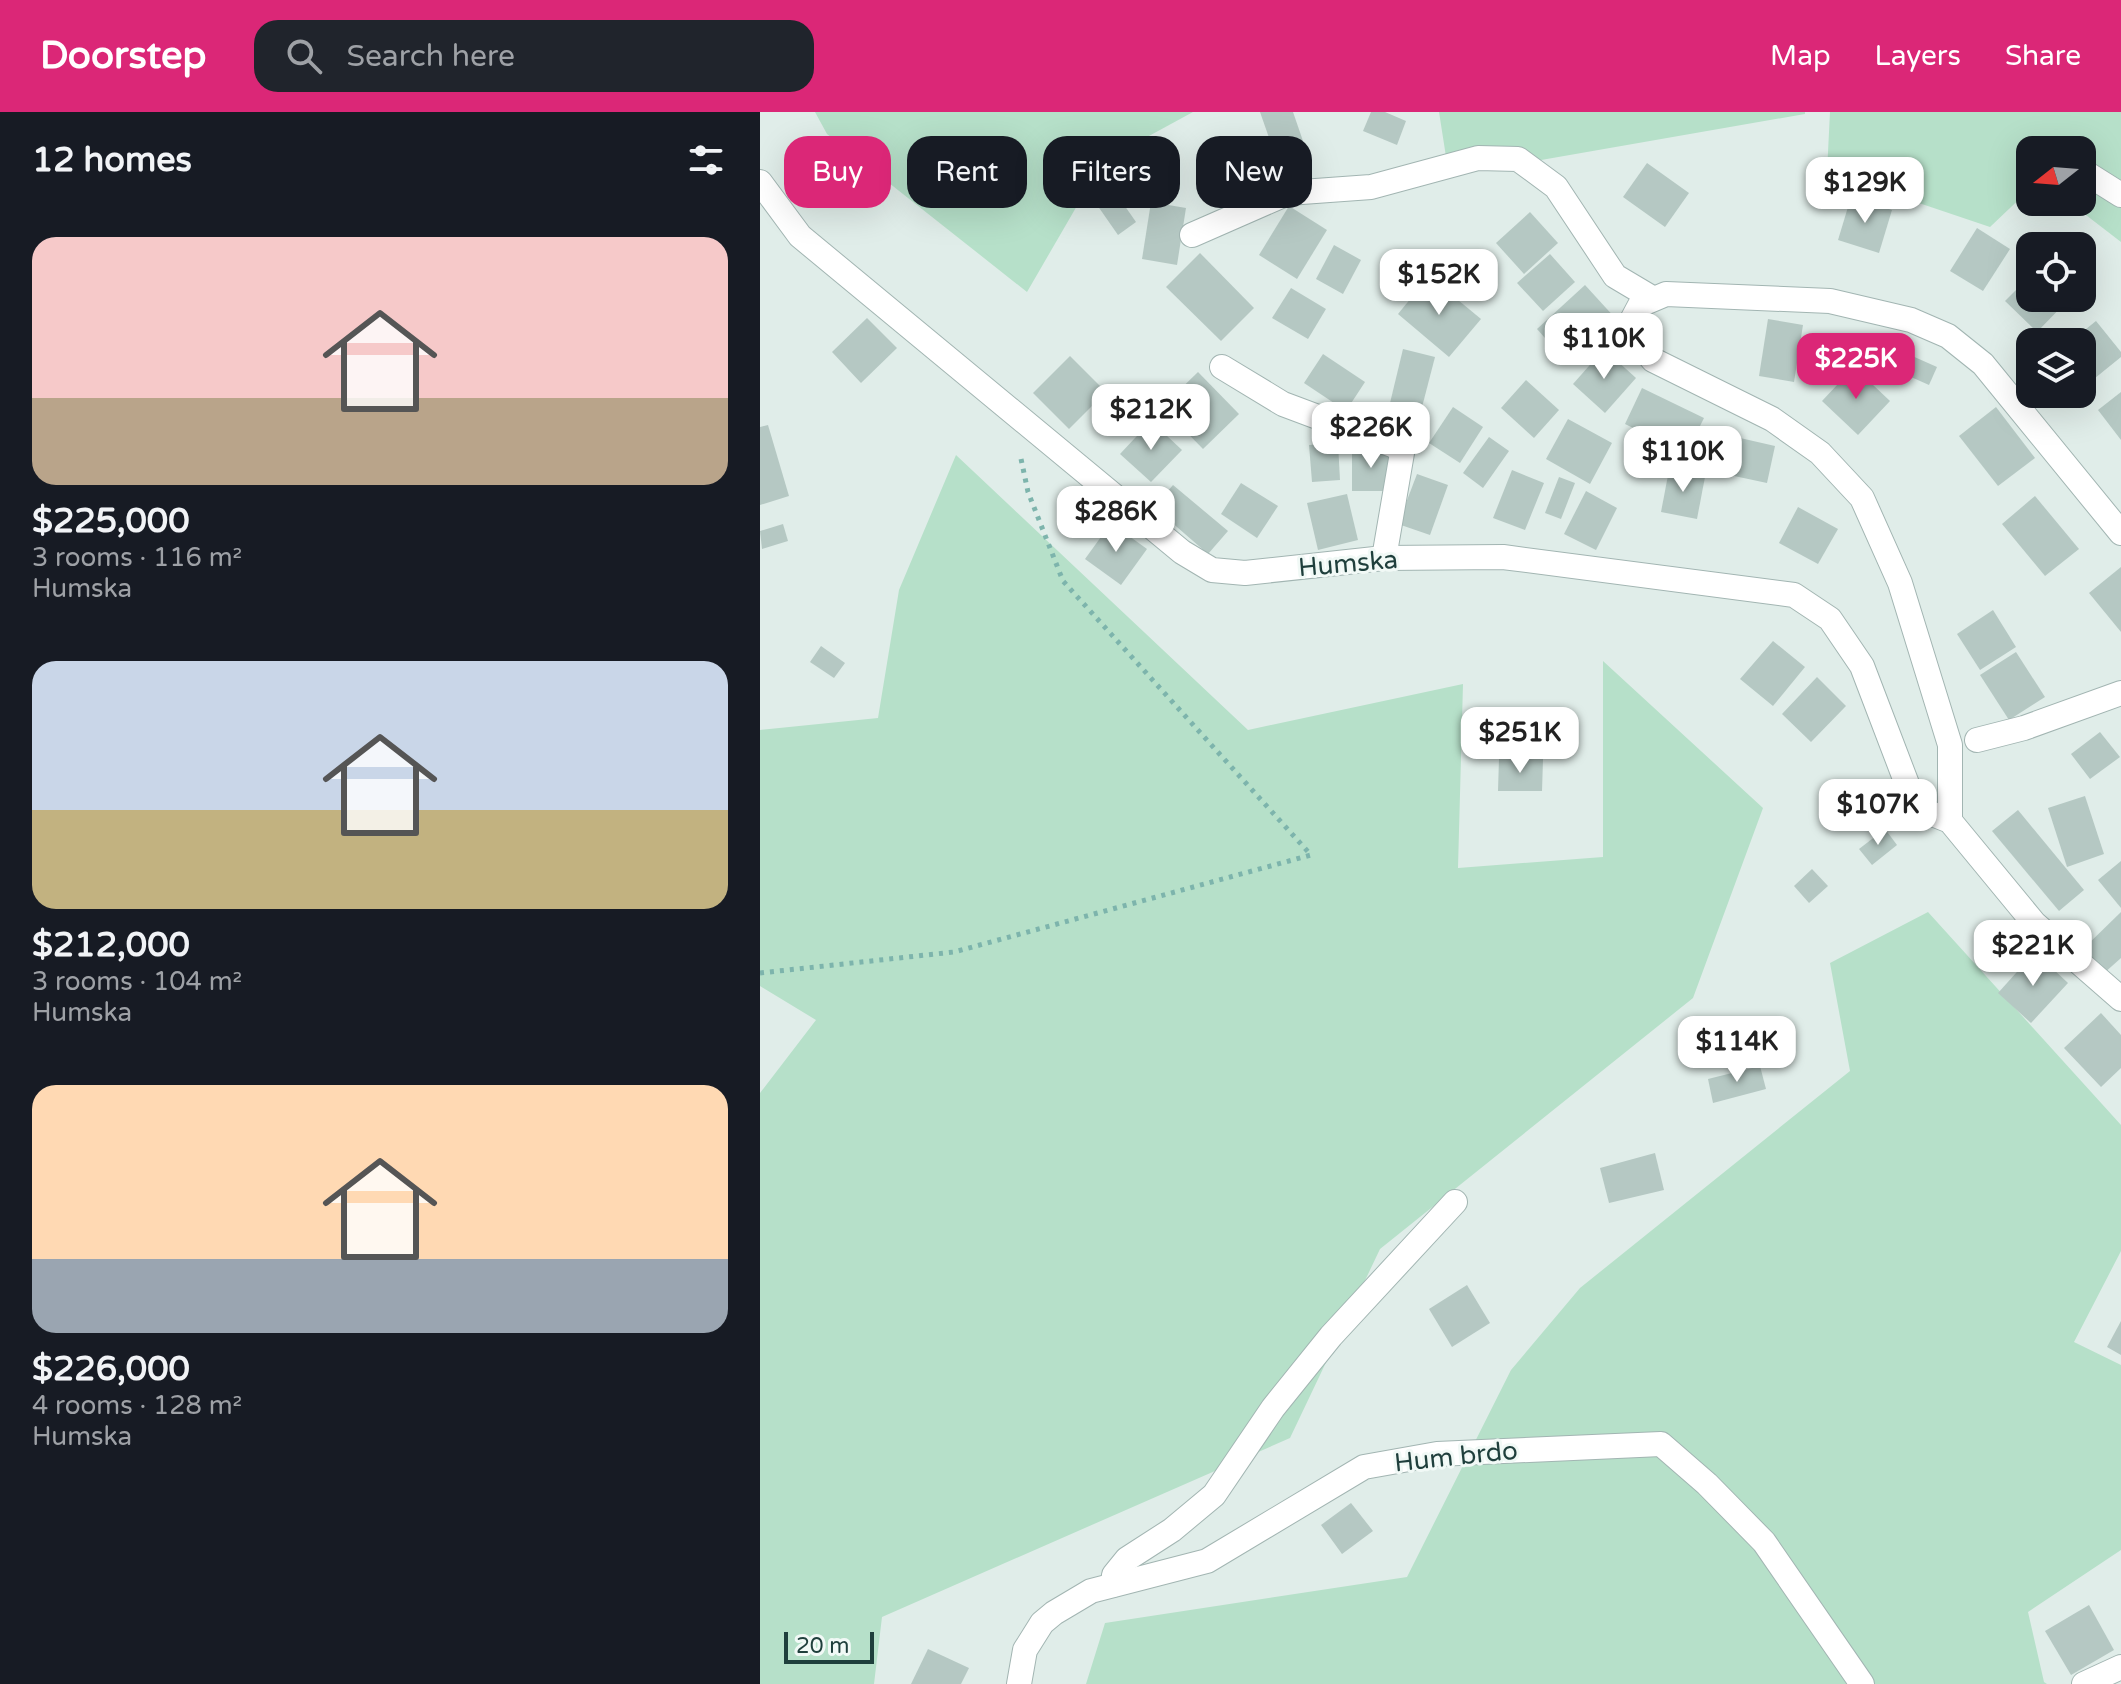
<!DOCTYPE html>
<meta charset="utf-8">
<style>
:root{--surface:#171b24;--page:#20242c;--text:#f1f3f6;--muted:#9ea1a6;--accent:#db2777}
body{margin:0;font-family:"Varela Round",sans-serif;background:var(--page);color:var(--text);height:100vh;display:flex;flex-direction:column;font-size:30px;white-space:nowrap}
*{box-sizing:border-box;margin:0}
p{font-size:26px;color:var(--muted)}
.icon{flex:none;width:44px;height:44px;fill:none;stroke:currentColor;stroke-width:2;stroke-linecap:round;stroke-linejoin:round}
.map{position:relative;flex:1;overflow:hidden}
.side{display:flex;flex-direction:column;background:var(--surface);width:760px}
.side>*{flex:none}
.top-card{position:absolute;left:24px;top:24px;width:760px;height:72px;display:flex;gap:16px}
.needle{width:52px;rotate:253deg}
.controls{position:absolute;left:1256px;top:24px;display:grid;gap:16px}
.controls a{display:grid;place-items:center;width:80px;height:80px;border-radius:16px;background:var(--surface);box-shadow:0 8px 32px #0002;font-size:40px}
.scale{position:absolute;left:24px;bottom:20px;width:90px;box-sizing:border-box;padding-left:8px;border:4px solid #1f3f3c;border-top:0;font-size:22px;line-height:28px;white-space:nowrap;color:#1f3f3c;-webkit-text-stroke:6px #f1f9f6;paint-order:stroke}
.price{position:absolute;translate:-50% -68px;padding:0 18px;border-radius:16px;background:#fff;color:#222;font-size:26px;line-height:52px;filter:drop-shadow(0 2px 4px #0008)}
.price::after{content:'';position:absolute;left:50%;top:48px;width:24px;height:18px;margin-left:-12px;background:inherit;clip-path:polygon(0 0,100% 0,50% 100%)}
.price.current{background:var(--accent);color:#fff}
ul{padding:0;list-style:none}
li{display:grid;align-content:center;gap:16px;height:424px;padding:0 32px}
li span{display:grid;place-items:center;height:248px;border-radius:24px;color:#555}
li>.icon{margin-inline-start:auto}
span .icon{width:144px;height:144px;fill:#fffc;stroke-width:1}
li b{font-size:34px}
h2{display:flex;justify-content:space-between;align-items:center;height:96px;padding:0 32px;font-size:34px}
.pill{padding:0 28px;border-radius:24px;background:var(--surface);box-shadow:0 8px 32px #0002;font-size:28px;line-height:72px}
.pill.current{background:var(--accent);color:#fff}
header{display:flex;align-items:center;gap:48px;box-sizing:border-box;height:112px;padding:0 40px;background:var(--accent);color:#fff}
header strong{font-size:38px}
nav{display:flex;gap:44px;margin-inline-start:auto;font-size:28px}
.search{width:560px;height:72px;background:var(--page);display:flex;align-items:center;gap:20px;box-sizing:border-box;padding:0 28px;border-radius:24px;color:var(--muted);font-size:30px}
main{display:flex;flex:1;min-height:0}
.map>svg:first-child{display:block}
</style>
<header>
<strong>Doorstep</strong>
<div class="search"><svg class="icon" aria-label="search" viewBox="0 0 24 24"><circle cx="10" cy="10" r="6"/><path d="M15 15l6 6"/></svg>Search here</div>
<nav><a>Map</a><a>Layers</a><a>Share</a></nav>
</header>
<main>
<section class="side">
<h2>12 homes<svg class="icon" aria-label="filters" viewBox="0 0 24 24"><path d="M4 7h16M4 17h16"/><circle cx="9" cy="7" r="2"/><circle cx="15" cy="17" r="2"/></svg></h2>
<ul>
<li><span style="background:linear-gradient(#f6c9c9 65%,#b9a48a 0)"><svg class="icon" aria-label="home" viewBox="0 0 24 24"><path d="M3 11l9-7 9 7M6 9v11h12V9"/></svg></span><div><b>$225,000</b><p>3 rooms · 116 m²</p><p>Humska</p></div></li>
<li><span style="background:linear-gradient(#c9d6e8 60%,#c2b280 0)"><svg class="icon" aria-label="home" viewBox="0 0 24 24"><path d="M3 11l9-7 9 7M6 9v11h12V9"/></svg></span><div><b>$212,000</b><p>3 rooms · 104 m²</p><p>Humska</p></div></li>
<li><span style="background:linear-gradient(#ffd9b3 70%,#9aa5b1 0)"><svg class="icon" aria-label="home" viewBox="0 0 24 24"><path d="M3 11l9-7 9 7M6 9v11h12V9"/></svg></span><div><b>$226,000</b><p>4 rooms · 128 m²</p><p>Humska</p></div></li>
</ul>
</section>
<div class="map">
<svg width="1361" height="1572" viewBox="0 0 1361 1572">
<rect width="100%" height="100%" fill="#e0ede9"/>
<g fill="#b6e0c9">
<path d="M55 0H433L343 49 267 180 67 22Z"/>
<path d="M679 0H1045V2L689 64Z"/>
<path d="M1070 0H1361V130L1309 90H1322V38H1270V77L1230 115 1067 60Z"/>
<path d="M196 343 488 618 703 572 698 756 843 745V549L1003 696 933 886 620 1137 530 1326 122 1505 114 1572H0V981L56 908 0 874V618L118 606 139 478Z"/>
<path d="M1168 800 1361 1013V1139L1314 1230 1361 1253V1438L1268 1500 1284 1570 1287 1572H326L345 1511 647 1465 751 1258 820 1176 1090 959 1070 851Z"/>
</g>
<g fill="#b5c8c3">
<path d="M500 0H533L543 29 514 40Z"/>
<path d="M611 0H625L646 9 637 33 603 19Z"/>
<path d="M483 42 500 72 468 89 451 59Z"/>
<path d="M887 51 929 81 905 115 863 85Z"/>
<path d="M353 77 376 110 358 123 335 90Z"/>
<path d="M1091 85 1132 98 1119 141 1078 128Z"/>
<path d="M391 90 426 96 417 153 382 147Z"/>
<path d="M529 94 567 118 537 167 499 143Z"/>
<path d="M770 100 798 131 764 162 736 131Z"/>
<path d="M1217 116 1250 137 1223 179 1190 159Z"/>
<path d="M574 133 601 148 583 182 556 167Z"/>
<path d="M440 141 494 196 461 229 406 175Z"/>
<path d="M790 142 815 170 783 199 757 171Z"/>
<path d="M669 164 721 207 689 245 638 202Z"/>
<path d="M1270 164V186H1310L1277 220 1245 189Z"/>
<path d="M825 173 857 208 808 252 777 217Z"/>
<path d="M531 176 566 197 548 227 512 206Z"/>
<path d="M107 206 137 236 101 271 72 240Z"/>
<path d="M1008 207 1043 213 1034 270 999 264Z"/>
<path d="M1336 209 1361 240V245L1324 275 1322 230H1310Z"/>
<path d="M1105 223 1177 255 1169 273 1097 241Z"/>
<path d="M643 237 675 245 661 299 630 291Z"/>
<path d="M844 237 876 266 845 301 813 272Z"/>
<path d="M563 242 605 270 586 299 544 271Z"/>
<path d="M310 244 346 280 309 317 273 281Z"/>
<path d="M1094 255 1130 289 1098 323 1062 289Z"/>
<path d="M438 260 479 302 443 337 402 295Z"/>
<path d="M766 268 799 298 774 326 741 296Z"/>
<path d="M882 276 944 306 926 342 865 312Z"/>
<path d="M1361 280V328L1338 298Z"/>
<path d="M693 295 723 315 700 351 669 331Z"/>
<path d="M1236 295 1275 346 1238 374 1199 324Z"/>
<path d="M808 307 852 331 830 372 786 347Z"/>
<path d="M391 309 422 338 391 370 360 342Z"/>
<path d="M8 313 29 384 0 393V315Z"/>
<path d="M954 320 1015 334 1007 371 946 358Z"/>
<path d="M729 325 749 339 723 376 703 361Z"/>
<path d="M578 331 580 368 552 370 549 333Z"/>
<path d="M630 336 631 379H592V337Z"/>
<path d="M752 358 784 371 765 418 733 406Z"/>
<path d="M909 358 945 365 937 407 901 400Z"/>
<path d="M657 362 688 373 670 423 638 412Z"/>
<path d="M799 365 815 371 801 407 785 401Z"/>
<path d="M481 371 518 394 497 426 461 402Z"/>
<path d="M413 373 468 419 448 442 394 395Z"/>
<path d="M826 379 857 396 836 438 804 422Z"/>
<path d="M587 382 598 428 558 438 547 391Z"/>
<path d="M1275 384 1319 437 1285 464 1242 412Z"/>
<path d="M1038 395 1078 417 1058 452 1019 431Z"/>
<path d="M351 411 387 437 361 473 325 447Z"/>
<path d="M23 412 28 429 2 437 0 419Z"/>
<path d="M1361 455V520L1329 481Z"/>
<path d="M1233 498 1256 535 1220 558 1197 522Z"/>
<path d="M1013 529 1045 555 1013 594 980 567Z"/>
<path d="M61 534 85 551 74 566 50 550Z"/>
<path d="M1256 540 1285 585 1249 608 1220 563Z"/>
<path d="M1057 565 1086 594 1051 630 1022 602Z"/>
<path d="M1340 620 1360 645 1330 667 1311 642Z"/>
<path d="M739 646 783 647 782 679H738Z"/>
<path d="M1325 684 1344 742 1307 755 1288 696Z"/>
<path d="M1258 698 1324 778 1299 799 1232 719Z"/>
<path d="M1125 717 1137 733 1112 753 1099 737Z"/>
<path d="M1361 749V796L1338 768Z"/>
<path d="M1052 757 1068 774 1049 791 1034 774Z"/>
<path d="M1361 800V846L1343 862 1321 839Z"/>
<path d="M1275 840 1308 871 1271 911 1238 881Z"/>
<path d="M1341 901 1361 923V956L1341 975 1304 936Z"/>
<path d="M1000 954 1006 977 953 991 948 967Z"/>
<path d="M895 1041 904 1078 849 1091 840 1056Z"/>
<path d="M707 1173 730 1211 692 1235 669 1197Z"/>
<path d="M1361 1209V1243L1347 1235Z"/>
<path d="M591 1391 613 1419 582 1442 561 1413Z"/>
<path d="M1329 1493 1354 1538 1311 1563 1285 1519Z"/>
<path d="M168 1537 209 1556 201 1572H151Z"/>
</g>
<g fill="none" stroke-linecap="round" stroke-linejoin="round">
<g stroke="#a2b5b2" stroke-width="26">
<g id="minor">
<path d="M1326 61 1361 83"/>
<path d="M0 70 40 124 422 440 452 458 485 461 624 446 743 445 1034 483 1070 507 1102 554 1152 685 1170 701 1190 709 1274 811 1361 887"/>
<path d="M432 123 528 81 611 75 718 46 758 47 796 75 855 164 892 186"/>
<path d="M462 255 523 292 635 334 642 341 624 446"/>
<path d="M1217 628 1264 616 1361 581"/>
<path d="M1190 709V633L1140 471 1102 386 1060 341 1012 307 893 248 873 224 872 208 880 193 906 182 1070 189 1151 208 1188 224 1223 252 1361 421"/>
<path d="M353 1473 354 1463 367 1447 412 1418 454 1383 513 1296 571 1224 695 1090"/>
<path d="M259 1572 265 1538 282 1511 294 1501 331 1479 447 1449 604 1355 677 1342 901 1332 947 1372 1004 1430 1102 1572"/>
<path d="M1324 1572 1361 1555"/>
</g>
</g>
<path stroke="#7db4ac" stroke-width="5" stroke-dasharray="4 6" stroke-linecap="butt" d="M0 861 194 840 551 743 303 469 268 380 260 342"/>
<use href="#minor" stroke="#fff" stroke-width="24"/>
</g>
<g text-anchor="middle" stroke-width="6" stroke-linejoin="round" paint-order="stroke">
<g font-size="26" fill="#1f3f3c" stroke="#f1f9f6">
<text transform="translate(588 451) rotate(-5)" y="9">Humska</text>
<text transform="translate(696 1344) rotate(-6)" y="9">Hum brdo</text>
</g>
</g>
</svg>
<div class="controls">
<a><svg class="needle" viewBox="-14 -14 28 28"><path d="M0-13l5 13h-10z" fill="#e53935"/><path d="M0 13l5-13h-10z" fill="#9ea1a6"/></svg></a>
<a><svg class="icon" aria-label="locate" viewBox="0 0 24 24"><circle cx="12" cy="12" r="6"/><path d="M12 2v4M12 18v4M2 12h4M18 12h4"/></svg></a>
<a><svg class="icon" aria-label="layers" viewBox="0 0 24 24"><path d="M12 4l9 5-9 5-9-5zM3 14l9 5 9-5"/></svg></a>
</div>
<div class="scale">20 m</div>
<b class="price" style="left:1105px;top:113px">$129K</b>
<b class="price" style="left:679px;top:205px">$152K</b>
<b class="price" style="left:844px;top:269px">$110K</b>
<b class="price current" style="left:1096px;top:289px">$225K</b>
<b class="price" style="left:391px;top:340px">$212K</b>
<b class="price" style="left:611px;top:358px">$226K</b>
<b class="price" style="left:923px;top:382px">$110K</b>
<b class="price" style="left:356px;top:442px">$286K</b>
<b class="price" style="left:760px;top:663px">$251K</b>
<b class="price" style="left:1118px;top:735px">$107K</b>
<b class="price" style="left:1273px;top:876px">$221K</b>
<b class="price" style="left:977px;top:972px">$114K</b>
<div class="top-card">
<a class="pill current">Buy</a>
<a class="pill">Rent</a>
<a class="pill">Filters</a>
<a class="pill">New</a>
</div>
</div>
</main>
